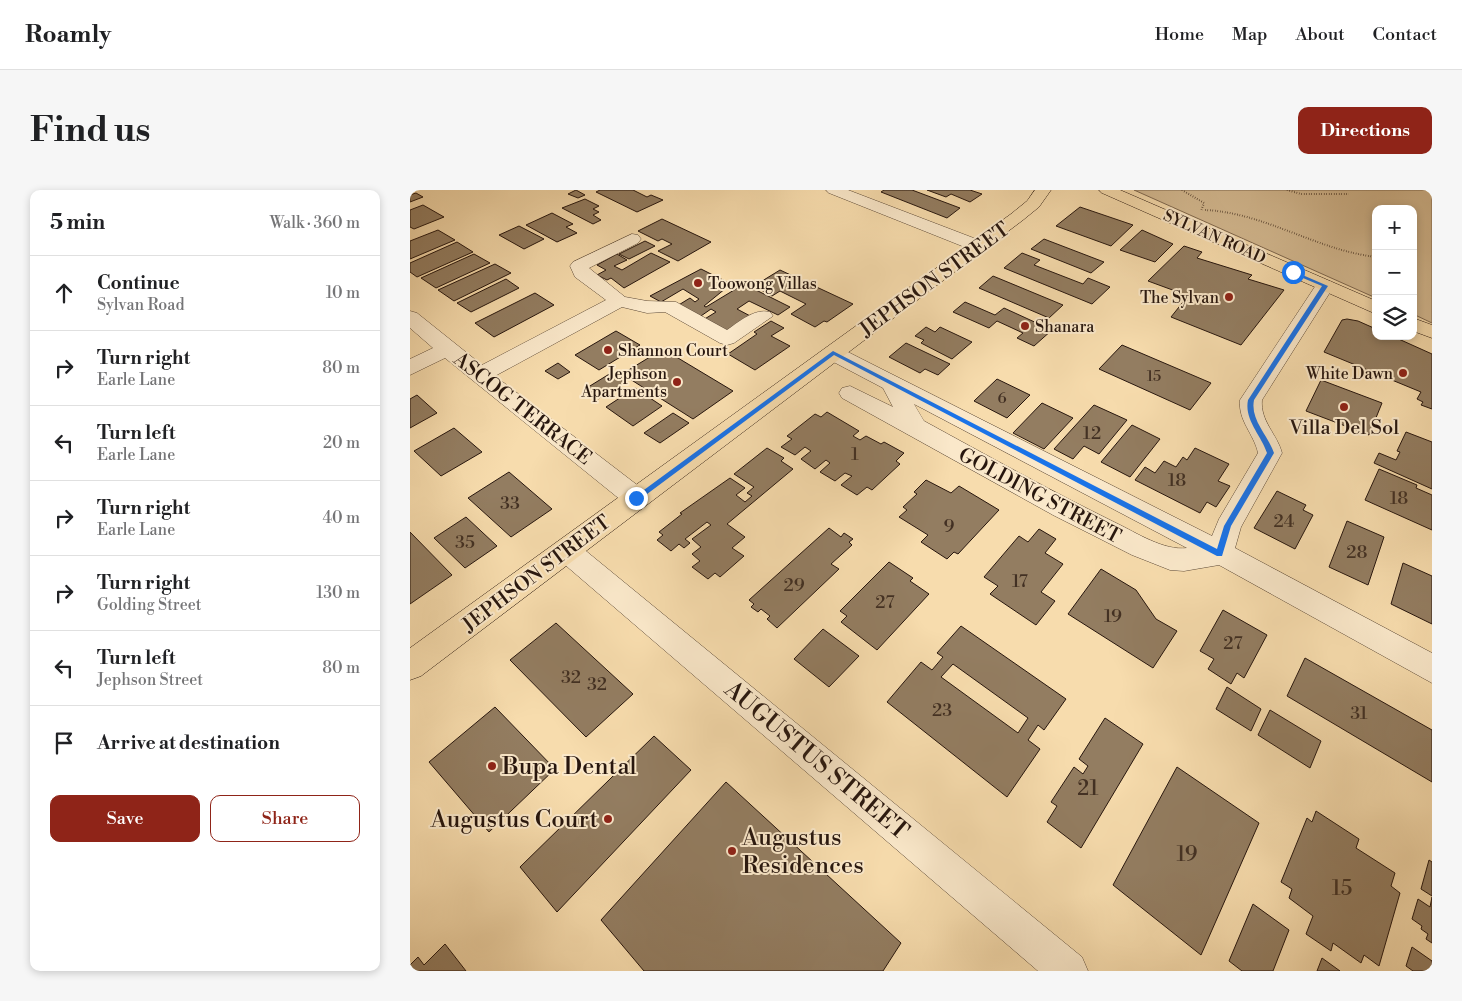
<!DOCTYPE html>
<html lang="en">
<head>
<meta charset="utf-8">
<style>
	:root { --surface:#fff; --page:#f6f6f6; --text:#202124; --muted:#757577; --line:#e0e0e0; --accent:#8f2418 }
	body { margin:0; font-family:"Libre Bodoni",serif; background:var(--page); color:var(--text) }
	.controls { position:absolute; right:15px; top:15px; display:grid; overflow:hidden; border-radius:10px; box-shadow:0 2px 8px #0003 }
	.controls button { width:45px; height:45px; display:grid; place-items:center; padding:0; border:0; border-bottom:1px solid var(--line); background:var(--surface); color:var(--text); font:25px sans-serif }
	.stop { position:absolute; width:15px; height:15px; margin:-11px; border:4px solid #1a73e8; border-radius:50%; background:#fff }
	.stop.end { background:#1a73e8; border-color:#fff; box-shadow:0 1px 5px #0008 }
	.list { margin:0; padding:0; list-style:none }
	h2 { display:flex; justify-content:space-between; align-items:center; height:65px; margin:0; padding:0 20px; font-size:21px }
	h2 small { font-size:16px; font-weight:400; color:var(--muted) }
	.list li { display:grid; grid-template-columns:32px 1fr auto; gap:15px; align-items:center; box-sizing:border-box; height:75px; padding:0 20px; border-top:1px solid var(--line) }
	.list b { display:block; font-size:19px; white-space:nowrap }
	.list p { margin:0; font-size:16px; white-space:nowrap; color:var(--muted) }
	.list em { font-size:16px; font-style:normal; color:var(--muted) }
	.actions { display:flex; gap:10px; padding:15px 20px }
	.actions a { flex:1; padding:11px 0; border:1px solid var(--accent); border-radius:10px; text-align:center; font-size:18px; color:var(--accent) }
	.actions .main { background:var(--accent); color:#fff }
	.icon { flex:none; width:28px; height:28px; fill:none; stroke:currentColor; stroke-width:2; stroke-linecap:round; stroke-linejoin:round }
	.map { position:relative; flex:none; width:1022px; height:781px; overflow:hidden; border-radius:10px }
	header { display:flex; align-items:center; gap:30px; box-sizing:border-box; height:70px; padding:0 25px; background:var(--surface); border-bottom:1px solid var(--line) }
	header strong { font-size:24px }
	nav { display:flex; gap:28px; margin-inline-start:auto; font-size:18px }
	.intro { display:flex; align-items:center; justify-content:space-between; box-sizing:border-box; height:120px; padding:0 30px }
	h1 { margin:0; font-size:35px }
	.button { padding:12px 22px; border-radius:10px; background:var(--accent); color:#fff; font-size:18px; font-weight:700 }
	main { display:flex; gap:30px; padding:0 30px }
	aside { flex:1; background:var(--surface); border-radius:10px; box-shadow:0 2px 8px #0003 }
	.map>svg:first-child { display:block }
</style>
</head>
<body>
<header>
<strong>Roamly</strong>
<nav><a>Home</a><a>Map</a><a>About</a><a>Contact</a></nav>
</header>
<div class="intro"><h1>Find us</h1><a class="button">Directions</a></div>
<main>
<aside>
<h2>5 min<small>Walk · 360 m</small></h2>
<ul class="list">
<li><svg class="icon" aria-label="ahead" viewBox="0 0 24 24"><path d="M12 20V5M6 11l6-6 6 6"/></svg><div><b>Continue</b><p>Sylvan Road</p></div><em>10 m</em></li>
<li><svg class="icon" aria-label="right" viewBox="0 0 24 24"><path d="M7 20v-9h11M14 6l5 5-5 5"/></svg><div><b>Turn right</b><p>Earle Lane</p></div><em>80 m</em></li>
<li><svg class="icon" aria-label="left" viewBox="0 0 24 24"><path d="M17 20v-9H6M10 6l-5 5 5 5"/></svg><div><b>Turn left</b><p>Earle Lane</p></div><em>20 m</em></li>
<li><svg class="icon" aria-label="right" viewBox="0 0 24 24"><path d="M7 20v-9h11M14 6l5 5-5 5"/></svg><div><b>Turn right</b><p>Earle Lane</p></div><em>40 m</em></li>
<li><svg class="icon" aria-label="right" viewBox="0 0 24 24"><path d="M7 20v-9h11M14 6l5 5-5 5"/></svg><div><b>Turn right</b><p>Golding Street</p></div><em>130 m</em></li>
<li><svg class="icon" aria-label="left" viewBox="0 0 24 24"><path d="M17 20v-9H6M10 6l-5 5 5 5"/></svg><div><b>Turn left</b><p>Jephson Street</p></div><em>80 m</em></li>
<li><svg class="icon" aria-label="arrive" viewBox="0 0 24 24"><path d="M6 21V4h12l-3 4 3 4H6"/></svg><div><b>Arrive at destination</b></div></li>
</ul>
<div class="actions"><a class="main">Save</a><a>Share</a></div>
</aside>
<div class="map">
<svg width="1022" height="781" viewBox="0 0 1022 781">
	<rect width="100%" height="100%" fill="#f7dcad"/>
	<filter id="stains"><feTurbulence type="fractalNoise" baseFrequency=".004" numOctaves="4"/><feColorMatrix values="0 0 0 0 .2 0 0 0 0 .09 0 0 0 0 .02 0 0 0 .5 -.17"/></filter>
	<radialGradient id="worn" r=".72"><stop offset=".6" stop-color="#630" stop-opacity="0"/><stop offset="1" stop-color="#630" stop-opacity=".3"/></radialGradient>
	<path fill="#d4ba92" stroke="#7e6850" d="M 724,0 L 1022,0 L 1022,133 L 1003,124 L 1003,19 L 966,19 L 966,108 Z"/>
	<path fill="#937d61" stroke="#27160e" fill-rule="evenodd" d="M 166,0 L 175,5 L 168,8 L 158,4 Z
		M 190,0 L 223,0 L 237,7 L 241,5 L 253,10 L 227,22 L 186,2 Z
		M 474,0 L 502,0 L 550,18 L 537,28 L 471,2 Z
		M 517,0 L 560,0 L 572,4 L 560,12 L 541,4 L 536,7 Z
		M 6,3 L 13,7 L 0,12 L 0,5 Z
		M 175,9 L 189,16 L 183,19 L 189,22 L 183,25 L 191,30 L 183,34 L 152,18 Z
		M 13,15 L 34,27 L 4,39 L 0,37 L 0,20 Z
		M 670,17 L 723,35 L 701,56 L 646,36 Z
		M 142,23 L 163,34 L 156,37 L 167,43 L 147,52 L 116,35 Z
		M 252,29 L 301,52 L 268,71 L 248,61 L 262,54 L 252,49 L 248,51 L 228,41 Z
		M 109,36 L 134,49 L 114,59 L 89,45 Z
		M 28,40 L 45,50 L 0,69 L 0,51 Z
		M 732,40 L 763,54 L 745,72 L 710,60 Z
		M 634,49 L 694,72 L 681,83 L 621,59 Z
		M 235,51 L 245,56 L 219,69 L 209,64 Z
		M 47,52 L 63,62 L 7,87 L 0,82 L 0,73 Z
		M 774,56 L 792,62 L 787,68 L 842,85 L 838,89 L 874,100 L 831,155 L 761,127 L 773,112 L 768,102 L 738,91 Z
		M 241,63 L 260,72 L 214,98 L 201,88 L 197,90 L 187,85 L 196,80 L 187,75 L 207,64 L 217,70 L 204,76 L 212,80 Z
		M 612,63 L 630,70 L 624,75 L 673,94 L 678,88 L 700,97 L 682,114 L 594,78 Z
		M 64,64 L 80,73 L 26,98 L 11,88 Z
		M 85,74 L 101,83 L 44,111 L 28,100 Z
		M 291,79 L 321,94 L 294,116 L 296,117 L 334,94 L 380,117 L 368,125 L 339,111 L 327,119 L 344,128 L 316,143 L 293,130 L 306,122 L 301,119 L 288,128 L 267,116 L 280,108 L 285,112 L 289,109 L 273,99 L 251,112 L 240,106 Z
		M 370,80 L 443,114 L 417,132 L 414,131 L 405,137 L 381,124 L 396,114 L 370,101 L 362,106 L 344,96 Z
		M 583,86 L 653,115 L 639,128 L 569,98 Z
		M 96,89 L 109,98 L 61,122 L 47,113 Z
		M 125,103 L 144,115 L 84,147 L 65,133 Z
		M 555,112 L 585,125 L 594,118 L 642,140 L 624,156 L 607,148 L 613,143 L 587,131 L 579,138 L 543,122 Z
		M 937,129 L 948,131 L 966,139 L 966,146 L 982,146 L 1022,164 L 1022,219 L 1011,215 L 1013,212 L 1007,209 L 1011,202 L 914,162 L 932,130 Z
		M 361,131 L 374,138 L 361,146 L 380,156 L 345,180 L 318,164 L 347,144 L 344,142 Z
		M 516,137 L 525,142 L 530,137 L 562,152 L 542,169 L 511,153 L 514,150 L 505,146 Z
		M 206,141 L 230,155 L 189,180 L 165,165 Z
		M 496,153 L 540,174 L 528,185 L 515,179 L 510,183 L 479,167 Z
		M 712,155 L 801,193 L 780,220 L 689,179 Z
		M 253,159 L 323,201 L 283,229 L 212,184 Z
		M 148,173 L 160,182 L 148,189 L 135,181 Z
		M 201,183 L 215,192 L 188,209 L 175,199 Z
		M 587,189 L 620,205 L 597,228 L 564,211 Z
		M 911,190 L 972,213 L 959,245 L 896,221 Z
		M 225,198 L 252,216 L 223,236 L 196,217 Z
		M 7,205 L 27,223 L 0,238 L 0,209 Z
		M 632,213 L 663,228 L 634,259 L 603,243 Z
		M 684,215 L 717,230 L 689,264 L 674,256 L 663,269 L 644,259 Z
		M 417,222 L 449,241 L 443,246 L 450,250 L 456,246 L 471,254 L 474,252 L 494,263 L 486,271 L 490,274 L 462,300 L 457,297 L 447,305 L 431,295 L 442,286 L 435,283 L 425,291 L 410,282 L 420,273 L 416,270 L 405,279 L 391,269 L 401,261 L 395,257 L 385,265 L 371,257 L 382,249 L 377,246 L 405,224 L 411,227 Z
		M 263,223 L 279,233 L 250,253 L 234,243 Z
		M 722,235 L 750,249 L 720,287 L 691,272 Z
		M 44,238 L 72,262 L 31,286 L 4,261 Z
		M 996,242 L 1022,252 L 1022,299 L 964,273 L 969,263 L 986,270 L 990,262 L 987,261 Z
		M 357,258 L 374,268 L 371,271 L 383,279 L 317,334 L 335,347 L 322,358 L 334,366 L 310,387 L 305,383 L 298,389 L 282,377 L 290,371 L 282,364 L 291,357 L 282,349 L 301,335 L 297,332 L 275,349 L 280,353 L 274,358 L 269,354 L 261,361 L 247,350 L 253,345 L 249,342 L 272,324 L 270,323 L 320,288 L 335,298 L 326,305 L 335,312 L 342,306 L 337,303 L 344,297 L 324,284 Z
		M 785,258 L 819,274 L 808,291 L 820,296 L 806,317 L 797,312 L 790,323 L 725,290 L 735,277 L 745,283 L 754,271 L 766,277 L 773,267 L 777,270 Z
		M 969,279 L 1007,295 L 1006,298 L 1022,305 L 1022,340 L 955,310 Z
		M 99,282 L 142,319 L 101,347 L 58,308 Z
		M 516,290 L 541,303 L 549,296 L 589,320 L 548,364 L 544,362 L 537,369 L 511,352 L 518,345 L 489,327 L 497,320 L 493,317 L 507,304 L 504,302 Z
		M 867,301 L 896,315 L 893,320 L 903,325 L 885,359 L 844,338 Z
		M 56,327 L 87,356 L 55,378 L 24,348 Z
		M 937,331 L 974,347 L 958,395 L 919,377 Z
		M 419,338 L 431,347 L 434,343 L 443,349 L 439,352 L 442,355 L 421,374 L 429,379 L 367,438 L 357,429 L 360,426 L 351,419 L 348,422 L 341,417 L 344,414 L 339,410 Z
		M 629,339 L 646,349 L 635,363 L 653,374 L 631,402 L 645,411 L 626,435 L 580,404 L 588,396 L 574,387 L 609,346 L 618,352 Z
		M 0,342 L 42,385 L 0,414 Z
		M 479,372 L 503,388 L 500,391 L 519,404 L 467,460 L 431,432 L 437,426 L 430,421 Z
		M 993,373 L 1022,386 L 1022,434 L 981,414 Z
		M 691,379 L 726,400 L 746,429 L 767,441 L 743,478 L 658,424 Z
		M 813,420 L 857,445 L 834,488 L 827,483 L 821,494 L 798,479 L 804,469 L 790,461 Z
		M 146,433 L 223,504 L 176,547 L 100,470 Z
		M 551,436 L 656,509 L 634,540 L 628,535 L 618,550 L 630,559 L 597,607 L 477,512 L 511,472 L 522,480 L 533,467 L 527,463 ZM 543,474 L 618,528 L 608,543 L 531,487 Z
		M 413,439 L 449,466 L 419,497 L 384,469 Z
		M 895,468 L 1022,540 L 1022,592 L 877,506 Z
		M 817,497 L 851,519 L 841,541 L 806,519 Z
		M 85,517 L 145,579 L 79,642 L 19,572 Z
		M 860,520 L 911,551 L 900,578 L 848,545 Z
		M 695,528 L 733,554 L 671,658 L 637,632 L 647,616 L 641,612 L 664,577 L 673,584 L 678,576 L 669,569 Z
		M 244,546 L 281,580 L 147,722 L 110,677 Z
		M 767,577 L 849,633 L 791,765 L 703,695 Z
		M 316,592 L 491,753 L 473,781 L 234,781 L 191,730 Z
		M 906,621 L 949,649 L 946,658 L 985,683 L 981,696 L 990,703 L 969,776 L 954,765 L 951,773 L 923,753 L 921,761 L 896,744 L 903,726 L 879,708 L 882,699 L 871,692 L 897,628 L 902,632 Z
		M 1019,670 L 1022,672 L 1022,706 L 1011,699 Z
		M 1022,707 L 1022,753 L 1016,749 L 1018,744 L 1011,739 L 1012,736 L 1002,729 L 1008,709 L 1020,717 Z
		M 843,714 L 879,740 L 863,781 L 832,781 L 819,771 Z
		M 35,754 L 56,781 L 0,781 L 0,775 L 8,767 L 14,775 Z
		M 1002,757 L 1022,771 L 1022,781 L 1003,781 L 996,776 Z
		M 912,768 L 930,781 L 907,781 Z"/>
	<g fill="none" stroke-linecap="round" stroke-linejoin="round">
		<g stroke="#5b4836" stroke-width="1">
			<path id="minor" d="M 416,0 L 438,0 L 574,52 L 577,56 L 574,60 L 562,60 L 419,3 Z
				M 222,44 L 228,45 L 231,49 L 228,53 L 179,78 L 215,107 L 237,111 L 266,112 L 317,140 C 329,132 344,118 360,122 L 363,126 L 324,153 L 317,155 L 310,153 L 255,122 L 237,123 L 212,117 L 85,186 L 235,301 L 238,308 L 235,315 L 226,318 L 217,315 L 35,168 L 0,185 L 0,169 L 23,158 L 0,138 L 0,121 L 7,123 L 72,175 L 196,110 L 165,87 L 160,76 L 163,72 Z
				M 915,90 L 922,92 L 924,96 L 852,210 C 850,231 867,244 872,263 L 831,337 L 825,358 L 1022,463 L 1022,493 L 809,375 L 774,381 L 760,380 L 722,365 L 643,325 L 432,208 L 429,203 L 432,198 L 440,196 L 483,217 L 473,198 L 416,168 L 413,163 L 416,158 L 423,157 L 430,158 L 802,346 L 809,329 L 848,263 C 844,244 828,231 830,210 L 908,92 ZM 504,214 L 777,358 C 754,361 727,343 706,333 C 641,301 578,266 514,231 Z
				M 156,349 L 165,352 L 672,767 L 678,781 L 628,781 L 147,368 L 143,360 L 147,352 Z"/>
		</g>
		<g stroke="#27160e" stroke-width="1">
			<path id="major" d="M 625,0 L 641,0 L 629,17 L 613,30 L 11,486 L 0,490 L 0,458 L 601,24 L 617,11 Z
				M 689,0 L 710,0 L 966,111 L 966,124 L 692,3 Z
				M 1003,128 L 1022,135 L 1022,148 L 1003,141 Z"/>
		</g>
		<path stroke="#27160e" stroke-width="2" stroke-dasharray="0.5 2" stroke-linecap="butt" d="M 772,0 L 794,13 L 791,21
			M 877,0 L 891,4 L 939,4
			M 795,20 C 856,23 906,60 966,67"/>
		<use href="#minor" fill="#fae8ca" fill-rule="evenodd"/>
		<use href="#major" fill="#f7dcad" fill-rule="evenodd"/>
	</g>
	<path fill="#1a73e8" d="M 881,80 L 918,96 L 844,210 C 840,230 858,245 864,263 L 821,336 L 812,366 L 807,366 L 424,165 L 229,310 L 223,308 L 423,161 L 807,359 L 814,336 L 857,263 C 851,245 834,230 838,210 L 912,96 L 881,83 Z"/>
	<g fill="#8f2418" stroke="#fae8ca" stroke-width="2">
		<circle cx="288" cy="93" r="5"/>
		<circle cx="819" cy="107" r="5"/>
		<circle cx="615" cy="136" r="5"/>
		<circle cx="198" cy="160" r="5"/>
		<circle cx="993" cy="183" r="5"/>
		<circle cx="267" cy="192" r="5"/>
		<circle cx="934" cy="217" r="5"/>
		<circle cx="82" cy="576" r="5"/>
		<circle cx="198" cy="629" r="5"/>
		<circle cx="322" cy="661" r="5"/>
	</g>
	<g text-anchor="middle" stroke-width="4" stroke-linejoin="round" paint-order="stroke">
		<g font-size="15" fill="#423023">
			<text x="744" y="191">15</text>
			<text x="592" y="213">6</text>
		</g>
		<g font-size="16" fill="#27160e" stroke="#fae8ca">
			<text transform="translate(805 46) rotate(24)" y="6">SYLVAN ROAD</text>
		</g>
		<g font-size="16" fill="#27160e" stroke="#fae8ca" text-anchor="start">
			<text x="298" y="99">Toowong Villas</text>
			<text x="809" y="113" text-anchor="end">The Sylvan</text>
			<text x="625" y="142">Shanara</text>
			<text x="208" y="166">Shannon Court</text>
			<text x="257" y="189" text-anchor="end">Jephson<tspan x="257" dy="18">Apartments</tspan></text>
			<text x="983" y="189" text-anchor="end">White Dawn</text>
		</g>
		<g font-size="18" fill="#423023">
			<text x="682" y="249">12</text>
			<text x="445" y="270">1</text>
			<text x="767" y="296">18</text>
			<text x="989" y="314">18</text>
			<text x="100" y="319">33</text>
			<text x="874" y="337">24</text>
			<text x="539" y="342">9</text>
			<text x="55" y="358">35</text>
			<text x="947" y="368">28</text>
			<text x="610" y="397">17</text>
			<text x="384" y="401">29</text>
			<text x="475" y="418">27</text>
			<text x="703" y="432">19</text>
			<text x="823" y="459">27</text>
			<text x="161" y="493">32</text>
			<text x="187" y="500">32</text>
			<text x="532" y="526">23</text>
			<text x="949" y="529">31</text>
		</g>
		<g font-size="20" fill="#27160e" stroke="#fae8ca">
			<text transform="translate(524 89) rotate(-36)" y="7">JEPHSON STREET</text>
			<text transform="translate(113 218) rotate(38)" y="7">ASCOG TERRACE</text>
			<text transform="translate(630 305) rotate(28)" y="7">GOLDING STREET</text>
			<text transform="translate(126 383) rotate(-37)" y="7">JEPHSON STREET</text>
		</g>
		<g font-size="20" fill="#27160e" stroke="#fae8ca">
			<text x="934" y="244">Villa Del Sol</text>
		</g>
		<g font-size="21" fill="#423023">
			<text x="678" y="605">21</text>
			<text x="777" y="671">19</text>
			<text x="932" y="705">15</text>
		</g>
		<g font-size="24" fill="#27160e" stroke="#fae8ca">
			<text transform="translate(407 570) rotate(40)" y="8">AUGUSTUS STREET</text>
		</g>
		<g font-size="24" fill="#27160e" stroke="#fae8ca" text-anchor="start">
			<text x="92" y="584">Bupa Dental</text>
			<text x="188" y="637" text-anchor="end">Augustus Court</text>
			<text x="332" y="655">Augustus<tspan x="332" dy="28">Residences</tspan></text>
		</g>
	</g>
	<rect width="100%" height="100%" filter="url(#stains)"/>
	<rect width="100%" height="100%" fill="url(#worn)"/>
</svg>
<div class="controls">
<button>+</button>
<button>−</button>
<button><svg class="icon" aria-label="layers" viewBox="0 0 24 24"><path d="M12 4l9 5-9 5-9-5zM3 14l9 5 9-5"/></svg></button>
</div>
<div class="stop" style="left:883px;top:82px"></div>
<div class="stop end" style="left:226px;top:308px"></div>
</div>
</main>
</body>
</html>
